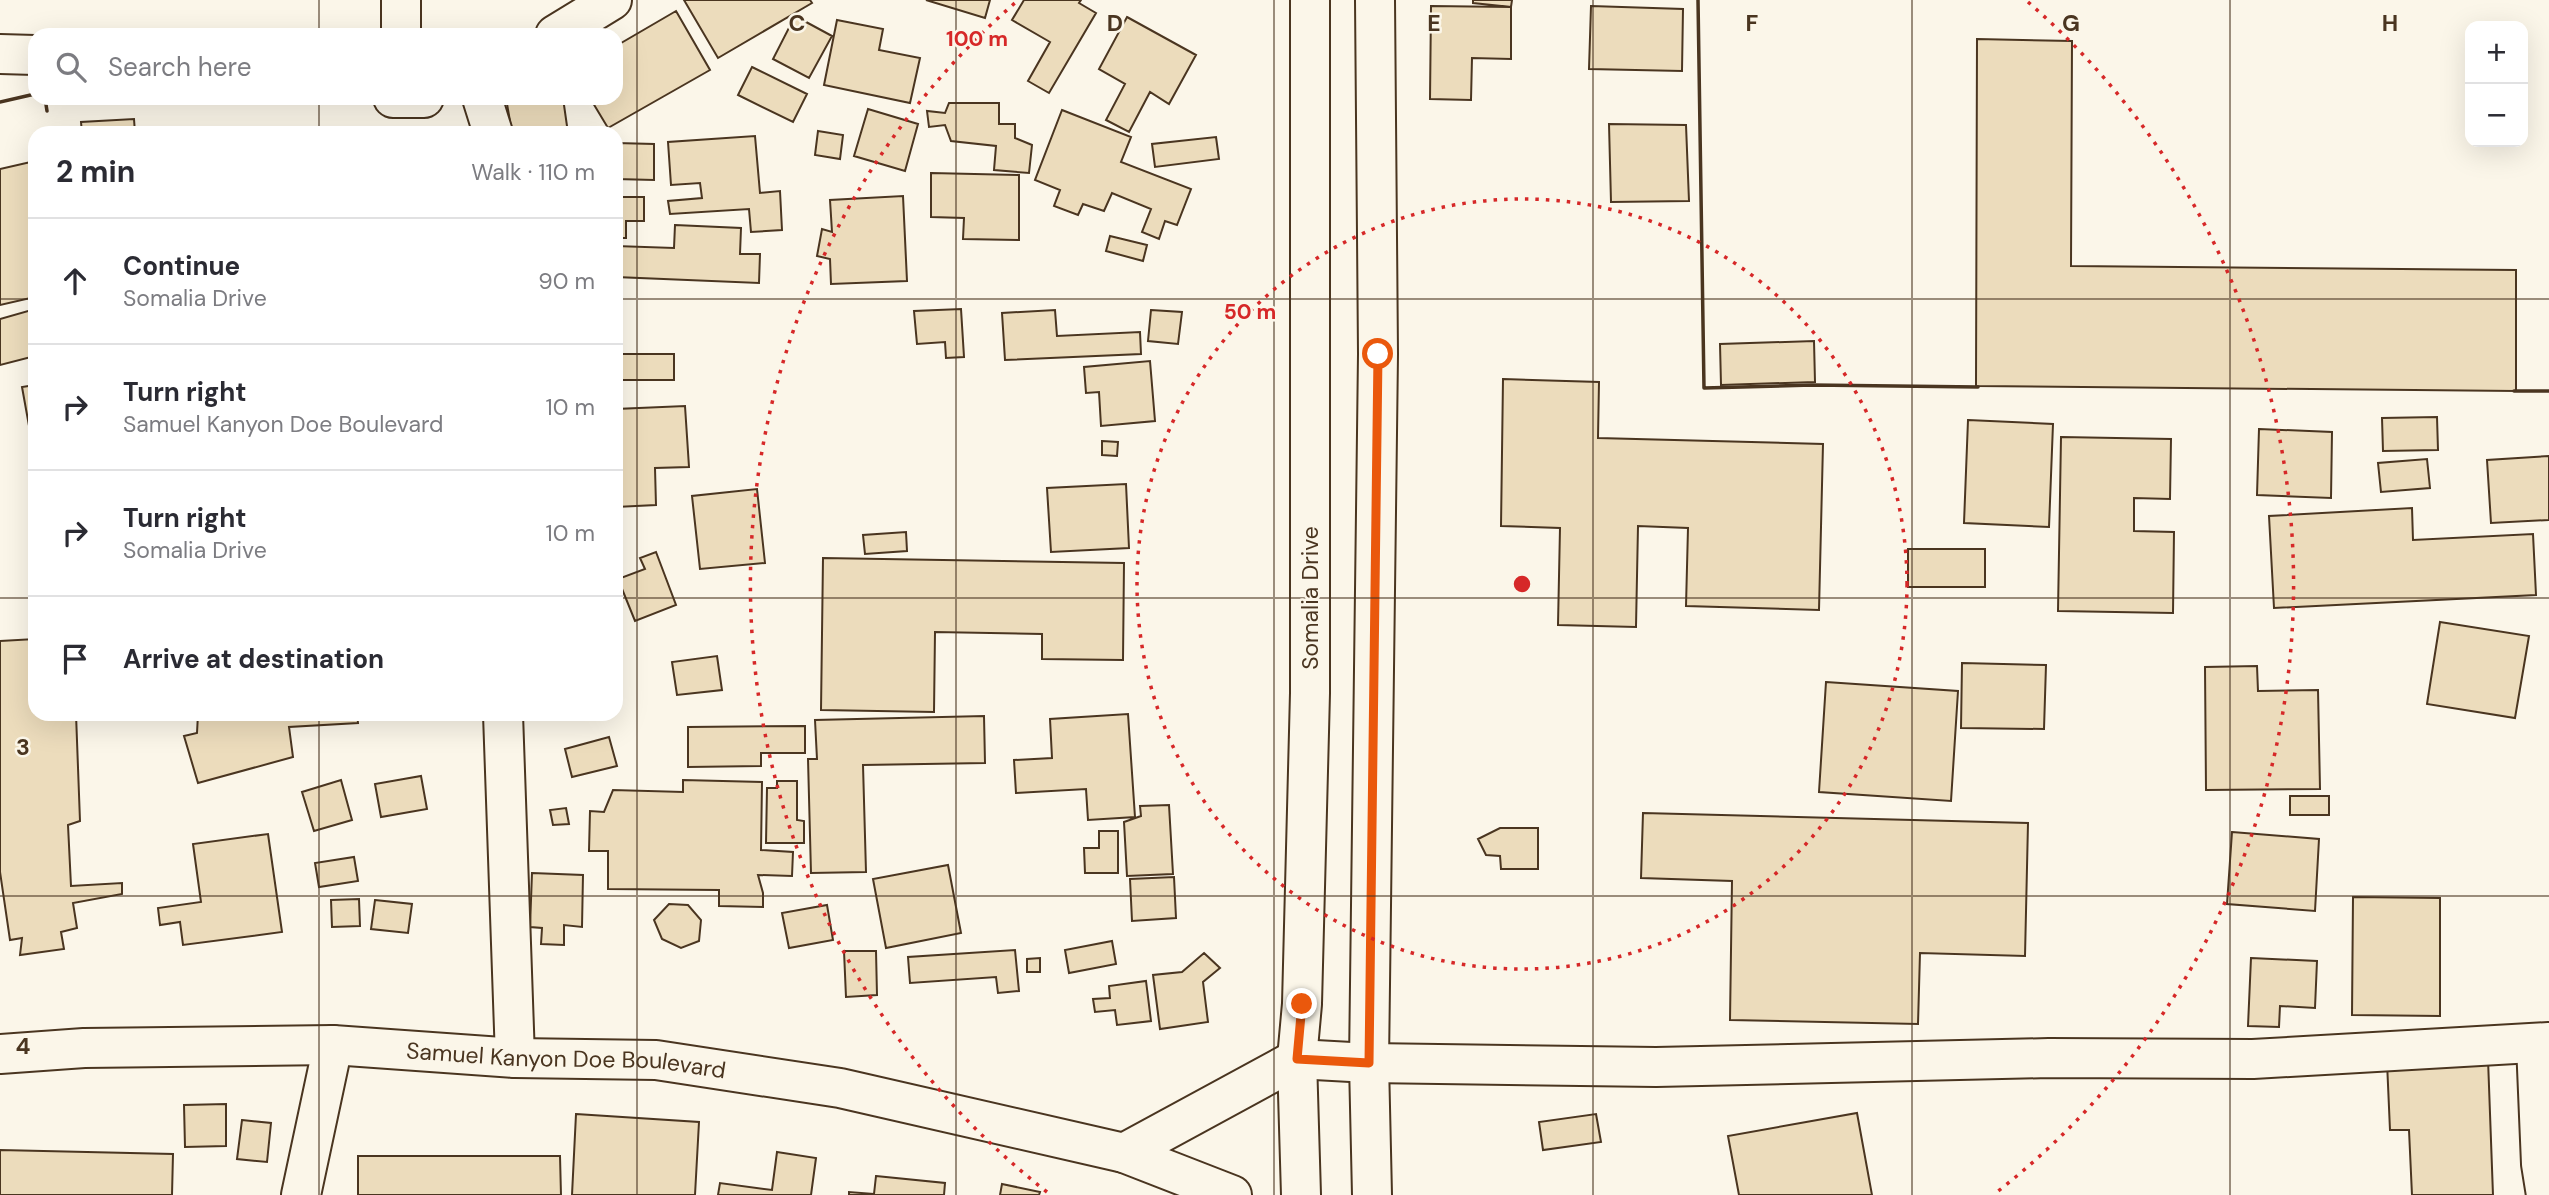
<!DOCTYPE html>
<html lang="en">
<head>
<meta charset="utf-8">
<style>
	:root { --surface:#fff; --page:#f7f7f7; --text:#2b2b33; --muted:#7c7c81; --line:#e1e1e2 }
	body { margin:0; font-family:"DM Sans",sans-serif; background:var(--page); color:var(--text) }
	.controls { position:absolute; right:21px; top:21px; display:grid; overflow:hidden; border-radius:14px; box-shadow:0 7px 28px #0002 }
	.controls button { width:63px; height:63px; display:grid; place-items:center; padding:0; border:0; border-bottom:2px solid var(--line); background:var(--surface); color:var(--text); font:35px sans-serif }
	.stop { position:absolute; width:21px; height:21px; margin:-16px; border:5px solid #ea580c; border-radius:50%; background:#fff }
	.stop.end { background:#ea580c; border-color:#fff; box-shadow:0 2px 7px #0008 }
	.list { margin:0; padding:0; list-style:none }
	h2 { display:flex; justify-content:space-between; align-items:center; height:91px; margin:0; padding:0 28px; font-size:30px }
	h2 small { font-size:23px; font-weight:400; color:var(--muted) }
	.list li { display:grid; grid-template-columns:46px 1fr auto; gap:21px; align-items:center; box-sizing:border-box; height:126px; padding:0 28px; border-top:2px solid var(--line) }
	.list b { display:block; font-size:26px; white-space:nowrap }
	.list p { margin:0; font-size:23px; white-space:nowrap; color:var(--muted) }
	.list em { font-size:23px; font-style:normal; color:var(--muted) }
	.icon { flex:none; width:38px; height:38px; fill:none; stroke:currentColor; stroke-width:2; stroke-linecap:round; stroke-linejoin:round }
	.map { position:relative; flex:none; width:2549px; height:1195px; overflow:hidden }
	.search { position:absolute; background:var(--surface); box-shadow:0 7px 28px #0002; left:28px; top:28px; width:595px; height:77px; display:flex; align-items:center; gap:18px; box-sizing:border-box; padding:0 24px; border-radius:21px; color:var(--muted); font-size:26px }
	.panel { position:absolute; background:var(--surface); box-shadow:0 7px 28px #0002; left:28px; top:126px; width:595px; height:595px; border-radius:21px }
	.map>svg:first-child { display:block }
</style>
</head>
<body>
<div class="map">
<svg width="2549" height="1195" viewBox="0 0 2549 1195">
	<rect width="100%" height="100%" fill="#fbf6e9"/>
	<path fill="#ecdcbc" stroke="#4a3520" stroke-width="2" d="M 684,0 L 810,0 L 812,3 L 718,58 Z
		M 926,0 L 990,0 L 985,18 Z
		M 1024,0 L 1081,0 L 1079,3 L 1096,13 L 1049,93 L 1028,81 L 1050,42 L 1012,20 Z
		M 1473,0 L 1512,0 L 1511,7 L 1473,3 Z
		M 1431,6 L 1511,7 L 1511,59 L 1472,58 L 1471,100 L 1430,99 Z
		M 1591,6 L 1683,9 L 1682,71 L 1589,69 Z
		M 676,11 L 710,70 L 608,128 L 590,98 L 616,98 L 616,46 Z
		M 795,16 L 832,36 L 809,78 L 773,59 Z
		M 1127,17 L 1196,55 L 1169,104 L 1150,92 L 1129,132 L 1106,120 L 1125,84 L 1099,69 Z
		M 837,20 L 883,29 L 879,50 L 920,58 L 910,103 L 824,85 Z
		M 1977,39 L 2072,41 L 2071,266 L 2516,270 L 2516,391 L 1976,386 Z
		M 752,67 L 807,94 L 793,122 L 738,95 Z
		M 506,98 L 563,98 L 568,133 L 512,133 Z
		M 949,103 L 999,103 L 999,124 L 1015,124 L 1015,138 L 1032,145 L 1029,173 L 994,170 L 996,146 L 951,141 L 945,125 L 929,127 L 927,111 L 945,113 Z
		M 868,109 L 918,124 L 905,171 L 854,156 Z
		M 1062,110 L 1131,137 L 1121,162 L 1191,189 L 1177,225 L 1165,221 L 1159,239 L 1142,232 L 1151,209 L 1112,193 L 1104,211 L 1083,204 L 1078,215 L 1054,206 L 1060,190 L 1035,180 Z
		M 134,119 L 135,133 L 82,133 L 81,122 Z
		M 1609,124 L 1686,125 L 1689,201 L 1611,202 Z
		M 354,128 L 354,133 L 270,131 Z
		M 818,131 L 843,135 L 840,159 L 815,155 Z
		M 755,136 L 760,193 L 780,191 L 782,230 L 751,232 L 749,209 L 670,214 L 668,201 L 702,198 L 700,183 L 671,185 L 668,142 Z
		M 1216,137 L 1219,159 L 1155,167 L 1152,144 Z
		M 616,143 L 654,144 L 654,180 L 616,179 Z
		M 35,161 L 35,297 L 0,305 L 0,169 Z
		M 931,173 L 1019,175 L 1019,240 L 963,239 L 964,218 L 931,217 Z
		M 616,190 L 622,190 L 622,197 L 644,197 L 644,221 L 626,221 L 626,238 L 616,238 Z
		M 903,196 L 907,281 L 831,284 L 830,259 L 817,256 L 822,229 L 832,232 L 830,200 Z
		M 675,225 L 741,228 L 740,254 L 760,254 L 759,283 L 616,277 L 616,246 L 674,248 Z
		M 1110,236 L 1147,245 L 1143,261 L 1106,251 Z
		M 35,309 L 35,356 L 0,365 L 0,319 Z
		M 961,309 L 964,357 L 946,358 L 945,342 L 917,344 L 914,311 Z
		M 1055,310 L 1057,336 L 1140,332 L 1141,354 L 1005,360 L 1002,313 Z
		M 1151,310 L 1182,312 L 1178,344 L 1148,341 Z
		M 1814,341 L 1815,382 L 1721,385 L 1720,344 Z
		M 616,354 L 674,354 L 674,380 L 616,380 Z
		M 1150,361 L 1155,421 L 1101,426 L 1099,392 L 1086,393 L 1084,367 Z
		M 1503,379 L 1599,382 L 1598,438 L 1823,444 L 1819,610 L 1686,606 L 1688,528 L 1638,526 L 1636,627 L 1558,625 L 1560,528 L 1501,526 Z
		M 35,385 L 35,459 L 22,387 Z
		M 685,406 L 689,467 L 655,468 L 656,505 L 616,507 L 616,409 Z
		M 2437,417 L 2438,450 L 2383,451 L 2382,418 Z
		M 1968,420 L 2053,424 L 2049,527 L 1964,523 Z
		M 2259,429 L 2332,432 L 2331,498 L 2257,495 Z
		M 2061,437 L 2171,439 L 2170,499 L 2134,498 L 2134,531 L 2174,532 L 2173,613 L 2058,611 Z
		M 1102,441 L 1118,442 L 1117,456 L 1102,455 Z
		M 2549,456 L 2549,520 L 2491,523 L 2487,460 Z
		M 2427,459 L 2430,488 L 2381,492 L 2378,463 Z
		M 1126,484 L 1129,548 L 1051,552 L 1047,488 Z
		M 757,489 L 765,563 L 700,569 L 692,496 Z
		M 2412,508 L 2413,540 L 2533,534 L 2536,595 L 2274,608 L 2269,516 Z
		M 906,532 L 907,551 L 865,554 L 863,535 Z
		M 1908,549 L 1985,549 L 1985,587 L 1908,587 Z
		M 656,552 L 676,605 L 635,621 L 618,579 L 645,569 L 640,558 Z
		M 823,558 L 1124,563 L 1123,660 L 1042,659 L 1042,634 L 935,632 L 934,712 L 821,710 Z
		M 2440,622 L 2529,636 L 2515,718 L 2427,704 Z
		M 35,639 L 35,714 L 76,714 L 80,821 L 68,825 L 71,886 L 122,883 L 122,894 L 73,903 L 77,928 L 61,932 L 64,949 L 20,955 L 22,938 L 10,940 L 0,872 L 0,641 Z
		M 717,656 L 722,690 L 677,695 L 672,662 Z
		M 1962,663 L 2046,665 L 2044,729 L 1961,728 Z
		M 2257,666 L 2258,691 L 2318,690 L 2320,789 L 2206,790 L 2205,667 Z
		M 1826,682 L 1958,691 L 1951,801 L 1819,792 Z
		M 198,714 L 357,714 L 358,723 L 289,727 L 293,757 L 198,783 L 184,736 L 197,733 Z
		M 1128,714 L 1135,817 L 1088,820 L 1086,789 L 1016,793 L 1014,760 L 1052,758 L 1050,719 Z
		M 984,716 L 985,763 L 863,765 L 866,872 L 811,873 L 808,759 L 817,759 L 815,720 Z
		M 805,726 L 805,753 L 761,753 L 761,766 L 688,767 L 688,727 Z
		M 609,737 L 617,766 L 572,777 L 565,749 Z
		M 421,776 L 427,809 L 381,817 L 375,784 Z
		M 341,780 L 352,820 L 314,831 L 302,792 Z
		M 683,780 L 762,782 L 761,850 L 793,852 L 792,876 L 758,875 L 763,893 L 763,907 L 719,906 L 719,890 L 608,889 L 608,851 L 589,851 L 590,811 L 604,812 L 613,790 L 683,792 Z
		M 777,781 L 797,781 L 797,820 L 804,821 L 804,843 L 766,843 L 767,788 L 777,788 Z
		M 2290,796 L 2329,796 L 2329,815 L 2290,815 Z
		M 1169,805 L 1173,874 L 1127,876 L 1124,822 L 1141,816 L 1140,806 Z
		M 566,808 L 569,824 L 553,825 L 550,810 Z
		M 1643,813 L 2028,823 L 2025,956 L 1920,953 L 1918,1024 L 1730,1020 L 1732,881 L 1641,878 Z
		M 1500,828 L 1538,828 L 1538,869 L 1501,869 L 1500,856 L 1486,855 L 1478,839 Z
		M 1099,831 L 1118,831 L 1118,873 L 1085,873 L 1084,848 L 1099,848 Z
		M 2232,832 L 2319,839 L 2315,911 L 2227,904 Z
		M 268,834 L 282,932 L 183,945 L 180,922 L 160,925 L 158,908 L 201,902 L 193,844 Z
		M 354,857 L 358,881 L 319,887 L 315,863 Z
		M 948,865 L 961,933 L 886,948 L 873,879 Z
		M 532,873 L 583,875 L 582,927 L 564,925 L 564,945 L 541,944 L 542,928 L 530,927 Z
		M 1174,877 L 1176,918 L 1132,921 L 1130,879 Z
		M 2353,897 L 2440,898 L 2440,1016 L 2352,1015 Z
		M 359,899 L 360,926 L 332,927 L 331,900 Z
		M 375,900 L 412,904 L 408,933 L 371,929 Z
		M 669,904 L 688,905 L 701,920 L 699,941 L 681,948 L 662,939 L 654,920 Z
		M 827,905 L 833,940 L 789,948 L 782,913 Z
		M 1112,941 L 1116,964 L 1069,973 L 1065,950 Z
		M 1015,950 L 1019,991 L 998,993 L 996,977 L 910,983 L 908,957 Z
		M 844,951 L 876,951 L 877,995 L 846,997 Z
		M 1204,953 L 1220,968 L 1203,982 L 1208,1022 L 1160,1029 L 1153,975 L 1182,972 Z
		M 1040,958 L 1040,972 L 1027,972 L 1027,959 Z
		M 2251,958 L 2317,961 L 2315,1008 L 2280,1006 L 2279,1027 L 2248,1026 Z
		M 1146,981 L 1151,1021 L 1117,1025 L 1115,1010 L 1095,1012 L 1093,999 L 1110,998 L 1109,986 Z
		M 2488,1059 L 2493,1195 L 2412,1195 L 2409,1130 L 2390,1130 L 2387,1062 Z
		M 226,1104 L 226,1146 L 185,1147 L 184,1105 Z
		M 1857,1113 L 1872,1195 L 1739,1195 L 1728,1136 Z
		M 576,1114 L 699,1122 L 695,1195 L 572,1195 Z
		M 1596,1114 L 1601,1142 L 1543,1150 L 1539,1122 Z
		M 242,1120 L 271,1123 L 267,1162 L 237,1159 Z
		M 0,1150 L 173,1154 L 172,1195 L 0,1195 Z
		M 777,1152 L 816,1158 L 811,1195 L 718,1195 L 720,1183 L 772,1190 Z
		M 358,1156 L 560,1156 L 561,1195 L 358,1195 Z
		M 876,1176 L 945,1183 L 944,1195 L 849,1195 L 849,1192 L 874,1194 Z
		M 1002,1184 L 1040,1192 L 1039,1195 L 1000,1195 Z"/>
	<g fill="none" stroke-linecap="round" stroke-linejoin="round">
		<g stroke="#4a3520" stroke-width="42">
			<g id="minor">
				<path d="M 401,35 L 401,0"/>
				<path d="M 555,35 L 612,0"/>
				<path d="M 0,54 L 35,55"/>
				<path d="M 393,98 L 424,98"/>
				<path d="M 482,98 L 493,133"/>
				<path d="M 503,714 L 515,1058"/>
				<path d="M 2536,1044 L 2541,1164 L 2546,1195"/>
				<path id="s1" d="M 0,1054 L 84,1048 L 333,1045 L 515,1058 L 656,1060 L 840,1088 L 1124,1153 L 1232,1195"/>
				<path d="M 1124,1153 L 1297,1059 L 1369,1063 L 1656,1067 L 2049,1058 L 2253,1059 L 2549,1042"/>
				<path d="M 301,1195 L 333,1045"/>
			</g>
		</g>
		<g stroke="#4a3520" stroke-width="42">
			<path id="major" d="M 1301,1195 L 1297,1059 L 1302,1004 L 1310,693 L 1310,0
				M 1372,1195 L 1369,1063 L 1378,354 L 1375,0"/>
		</g>
		<use href="#minor" stroke="#fbf6e9" stroke-width="38"/>
		<use href="#major" stroke="#fbf6e9" stroke-width="38"/>
		<path stroke="#4a3520" stroke-width="3.5" d="M 1698,0 L 1704,388 L 1812,385 L 1978,387
			M 45,98 L 47,111
			M 0,102 L 35,94
			M 2514,391 L 2549,391"/>
	</g>
	<g fill="none" stroke-linecap="round" stroke-linejoin="round">
		<path stroke="#ea580c" stroke-width="9" d="M 1302,1004 L 1297,1059 L 1369,1063 L 1378,354"/>
	</g>
	<path fill="none" stroke="#4a3520" stroke-width="2" stroke-opacity="0.55" d="M 319,0 L 319,35M 637,0 L 637,1195M 956,0 L 956,1195M 1274,0 L 1274,1195M 1593,0 L 1593,1195M 1912,0 L 1912,1195M 2230,0 L 2230,1195M 319,98 L 319,133M 0,299 L 35,299M 616,299 L 2549,299M 0,598 L 35,598M 616,598 L 2549,598M 319,714 L 319,1195M 0,896 L 2549,896"/>
	<g fill="none" stroke="#d62828" stroke-width="3.5" stroke-dasharray="3.5 7">
		<circle cx="1522" cy="584" r="385"/>
		<path d="M1047 1192A771 771 0 0 1 1016 2M2028 2A771 771 0 0 1 1997 1192"/>
	</g>
	<g text-anchor="middle" stroke-width="5" stroke-linejoin="round" paint-order="stroke">
		<g font-size="23" fill="#4a3520" stroke="#fbf6e9">
			<text transform="translate(1310 598) rotate(-90)" y="8">Somalia Drive</text>
			<text dy="8" stroke="none"><textPath href="#s1" startOffset="567">Samuel Kanyon Doe Boulevard</textPath></text>
		</g>
	</g>
	<g font-size="23" text-anchor="middle" font-weight="bold" fill="#4a3520" stroke="#fbf6e9" stroke-width="5" stroke-linejoin="round" paint-order="stroke">
		<text x="797" y="31">C</text>
		<text x="1115" y="31">D</text>
		<text x="1434" y="31">E</text>
		<text x="1752" y="31">F</text>
		<text x="2071" y="31">G</text>
		<text x="2390" y="31">H</text>
		<text x="23" y="755">3</text>
		<text x="23" y="1054">4</text>
	</g>
	<circle cx="1522" cy="584" r="10" fill="#d62828" stroke="#fbf6e9" stroke-width="3.5"/>
	<g font-size="21" text-anchor="middle" font-weight="bold" fill="#d62828" stroke="#fbf6e9" stroke-width="5" stroke-linejoin="round" paint-order="stroke">
		<text x="977" y="46">100 m</text>
		<text x="1250" y="319">50 m</text>
	</g>
</svg>
<div class="controls">
<button>+</button>
<button>−</button>
</div>
<div class="stop" style="left:1378px;top:354px"></div>
<div class="stop end" style="left:1302px;top:1004px"></div>
<div class="search"><svg class="icon" aria-label="search" viewBox="0 0 24 24"><circle cx="10" cy="10" r="6"/><path d="M15 15l6 6"/></svg>Search here</div>
<section class="panel">
<h2>2 min<small>Walk · 110 m</small></h2>
<ul class="list">
<li><svg class="icon" aria-label="ahead" viewBox="0 0 24 24"><path d="M12 20V5M6 11l6-6 6 6"/></svg><div><b>Continue</b><p>Somalia Drive</p></div><em>90 m</em></li>
<li><svg class="icon" aria-label="right" viewBox="0 0 24 24"><path d="M7 20v-9h11M14 6l5 5-5 5"/></svg><div><b>Turn right</b><p>Samuel Kanyon Doe Boulevard</p></div><em>10 m</em></li>
<li><svg class="icon" aria-label="right" viewBox="0 0 24 24"><path d="M7 20v-9h11M14 6l5 5-5 5"/></svg><div><b>Turn right</b><p>Somalia Drive</p></div><em>10 m</em></li>
<li><svg class="icon" aria-label="arrive" viewBox="0 0 24 24"><path d="M6 21V4h12l-3 4 3 4H6"/></svg><div><b>Arrive at destination</b></div></li>
</ul>
</section>
</div>
</body>
</html>
